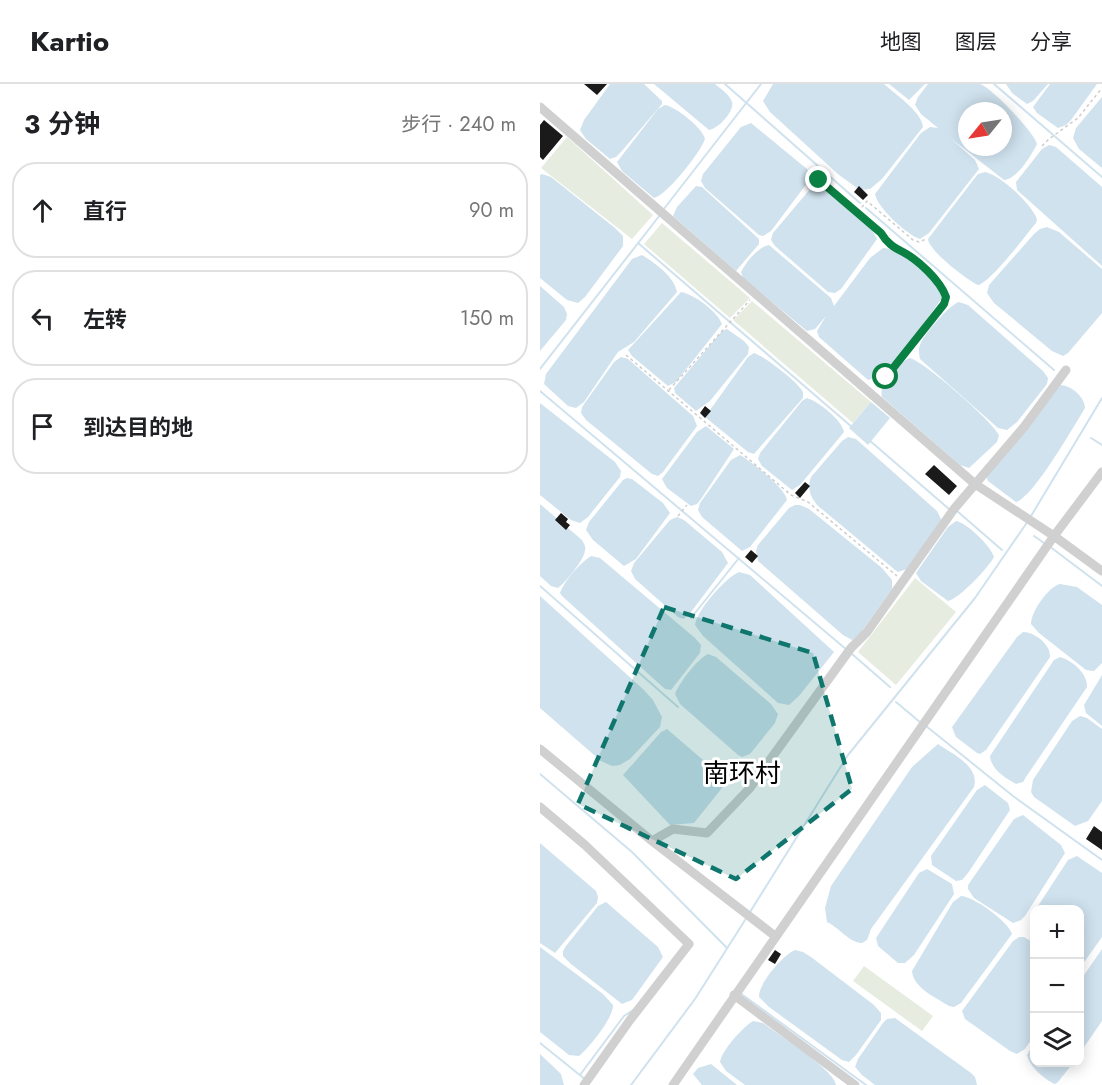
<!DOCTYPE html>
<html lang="zh">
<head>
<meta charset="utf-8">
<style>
	:root { --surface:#fff; --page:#f6f6f6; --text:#202124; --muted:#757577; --line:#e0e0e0 }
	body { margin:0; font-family:Jost,"Noto Sans SC",sans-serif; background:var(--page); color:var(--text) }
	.controls { position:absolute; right:18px; bottom:18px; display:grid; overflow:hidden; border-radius:12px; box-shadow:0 3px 15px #0003 }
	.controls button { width:54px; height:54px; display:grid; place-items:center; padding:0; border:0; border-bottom:2px solid var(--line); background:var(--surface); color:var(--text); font:30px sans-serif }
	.compass { position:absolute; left:418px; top:18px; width:54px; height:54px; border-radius:50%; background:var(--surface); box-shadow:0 3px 15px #0003; rotate:240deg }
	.stop { position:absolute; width:18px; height:18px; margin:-14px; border:4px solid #0b8043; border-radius:50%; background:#fff }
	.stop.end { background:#0b8043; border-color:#fff; box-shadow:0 2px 6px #0008 }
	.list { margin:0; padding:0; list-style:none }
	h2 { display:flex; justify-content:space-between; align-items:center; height:78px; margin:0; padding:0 24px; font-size:26px }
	h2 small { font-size:20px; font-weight:400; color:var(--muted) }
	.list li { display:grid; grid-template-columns:39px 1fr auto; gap:18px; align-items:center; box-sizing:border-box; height:96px; margin:0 12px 12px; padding:0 12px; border:2px solid var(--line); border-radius:24px }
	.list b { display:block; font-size:22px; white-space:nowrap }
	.list em { font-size:20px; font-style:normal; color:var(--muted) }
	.icon { flex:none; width:33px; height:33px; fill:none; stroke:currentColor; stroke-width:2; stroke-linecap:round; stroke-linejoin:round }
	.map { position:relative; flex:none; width:562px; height:1001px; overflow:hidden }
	header { display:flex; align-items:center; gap:36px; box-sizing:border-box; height:84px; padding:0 30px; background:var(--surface); border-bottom:2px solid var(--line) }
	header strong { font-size:28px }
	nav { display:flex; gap:33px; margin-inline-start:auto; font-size:21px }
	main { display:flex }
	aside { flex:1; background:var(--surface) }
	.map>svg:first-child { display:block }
</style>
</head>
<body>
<header>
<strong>Kartio</strong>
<nav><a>地图</a><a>图层</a><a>分享</a></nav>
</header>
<main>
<aside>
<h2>3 分钟<small>步行 · 240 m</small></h2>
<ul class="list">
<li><svg class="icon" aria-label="ahead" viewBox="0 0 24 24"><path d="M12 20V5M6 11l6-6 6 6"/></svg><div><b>直行</b></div><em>90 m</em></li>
<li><svg class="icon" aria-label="left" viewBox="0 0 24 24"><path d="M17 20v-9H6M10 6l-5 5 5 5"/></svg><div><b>左转</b></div><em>150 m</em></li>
<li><svg class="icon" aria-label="arrive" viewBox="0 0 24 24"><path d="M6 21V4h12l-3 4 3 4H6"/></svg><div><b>到达目的地</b></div></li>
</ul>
</aside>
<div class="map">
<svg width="562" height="1001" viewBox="0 0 562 1001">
	<rect width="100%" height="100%" fill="#fff"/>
	<path fill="#e6ecdf" d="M 27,53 L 113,131 L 92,155 L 1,84 Z
		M 122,139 L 210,214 L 190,234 L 104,160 Z
		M 212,217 L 331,318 L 313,339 L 193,236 Z
		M 375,494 L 416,528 L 356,601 L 318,568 Z
		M 324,882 L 393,932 L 382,947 L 313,897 Z"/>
	<path fill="#cfe2ee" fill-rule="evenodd" d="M 70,0 L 104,0 L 122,17 L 122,20 L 81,68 L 76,73 L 70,75 L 46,55 L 40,46 L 44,36 Z
		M 114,0 L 175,0 C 181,5 190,11 192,18 C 195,27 178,45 169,46 Z
		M 233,0 L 344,0 C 355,10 382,28 383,43 L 342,95 L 330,105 L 320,106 L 299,91 L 230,28 L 223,17 Z
		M 349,0 L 385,0 L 369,16 Z
		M 388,0 C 400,0 429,0 440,0 C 451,3 495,49 497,60 C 491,72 478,94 464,96 L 409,53 L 435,76 L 439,85 L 389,149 L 380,155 C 367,151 337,123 335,110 L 381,49 L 390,43 L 398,44 L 381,30 L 375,21 L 378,13 ZM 427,27 L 463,27 L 463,63 L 427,63 Z
		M 466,0 L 508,0 L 493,17 L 487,20 L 472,9 Z
		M 510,0 L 557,0 L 531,36 L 526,41 L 518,44 L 497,29 L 493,23 Z
		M 562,13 L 562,84 L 539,65 L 533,54 L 536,44 Z
		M 125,21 C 136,23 163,44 165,55 C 160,69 127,111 114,114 L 82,87 L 77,78 L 118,25 Z
		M 211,39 L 267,85 L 271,94 L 231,147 L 223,152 L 219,151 L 165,104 L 161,97 L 163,90 L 201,43 Z
		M 509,61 L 516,63 L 562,103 L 562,182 L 477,106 L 476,98 L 502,65 Z
		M 445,88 C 460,91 492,120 497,135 L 496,139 C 486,151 450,199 438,201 C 427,196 389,167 388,155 L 434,95 L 438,90 Z
		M 2,90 L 11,93 L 75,144 L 83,152 L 83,162 L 45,213 L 38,219 L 27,216 L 0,194 L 0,91 Z
		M 278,101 L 284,104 L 332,146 L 337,155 L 301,205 L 295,209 L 288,208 L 235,162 L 231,156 L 233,149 L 271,104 Z
		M 156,102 L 162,103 L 219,155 L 219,160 L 196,187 L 133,132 L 137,123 Z
		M 507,143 L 519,148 L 562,185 L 562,229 L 528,269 L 523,272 L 512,267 L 454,219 L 447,209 L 449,201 L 494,150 L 500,145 Z
		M 229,161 L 291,214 L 294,222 L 330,174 L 343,164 C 360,164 400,196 402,214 L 366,264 L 340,292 L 328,296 L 279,253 L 277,247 L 286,232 L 275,245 L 267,247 L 203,194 L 201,188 C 206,178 218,163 229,161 Z
		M 102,171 C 115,179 134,192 137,208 L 94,258 L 78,268 L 44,318 L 36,324 L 28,322 L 4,300 L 6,290 L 92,175 Z
		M 0,202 L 24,223 L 27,230 L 26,236 L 0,267 Z
		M 141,208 C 154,210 178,228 182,240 L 136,298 L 128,302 L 92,272 L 88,266 Z
		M 419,218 L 428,221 L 503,287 L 508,294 L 507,300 L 477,338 L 467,346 L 458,344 L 380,275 C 379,269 378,266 380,261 C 384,250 409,221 419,218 Z
		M 187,245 L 204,257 L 209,263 L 208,270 L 170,317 L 156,327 L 135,309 L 134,304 L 182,247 Z
		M 214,269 C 224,272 255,296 261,305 C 264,309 263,309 263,314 L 214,370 L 208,368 L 165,333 L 208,273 Z
		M 81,273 L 88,275 L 153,332 L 157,342 L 123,388 L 118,392 L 112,390 L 46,336 L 41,329 L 42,323 L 74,278 Z
		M 370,274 C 386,279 451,336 459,351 L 457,358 L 429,384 L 420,381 L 342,313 C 338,300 358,278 370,274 Z
		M 520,301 C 531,301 545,313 545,324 C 534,342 493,414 476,418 L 448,397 L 446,392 Z
		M 267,314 C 279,318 302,336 304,348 L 260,401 L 252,406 L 222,382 L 218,375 L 220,369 L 262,317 Z
		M 331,318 L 350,334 L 328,361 L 309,344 Z
		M 0,319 L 75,378 L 81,387 L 80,393 L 48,433 L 40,439 L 31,436 L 0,411 Z
		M 166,342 L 194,365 L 161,415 L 157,420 L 151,422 L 127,404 L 122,395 L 157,348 Z
		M 308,353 L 316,355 L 397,427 L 402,437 L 367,485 L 358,488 L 354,485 L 277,421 C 270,412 267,404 271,393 L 302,357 Z
		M 200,371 C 212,378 245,404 247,416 L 210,463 L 202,467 L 162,433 L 158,426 L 160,419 L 191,376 Z
		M 87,394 L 92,395 L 123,419 L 130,429 L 96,475 L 84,482 L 53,456 L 46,446 L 49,438 L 83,396 Z
		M 0,420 L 42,456 C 44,460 46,462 45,466 C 45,475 25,499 18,504 L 11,502 L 0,492 Z
		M 255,421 L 260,421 L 269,425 L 342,484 L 352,496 L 352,505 L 320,550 L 312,556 L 303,551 L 218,477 L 216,467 L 218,461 L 249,424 Z
		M 137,433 L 144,436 L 182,468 L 188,479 L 148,532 L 143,535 L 138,533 L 95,495 L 91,487 L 94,479 L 130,436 Z
		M 416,437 C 427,439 451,462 454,473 C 449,483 419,515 408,517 L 381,497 L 376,489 L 408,443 Z
		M 51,472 L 60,474 L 155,554 L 161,561 L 160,569 L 131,606 L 125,605 L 22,512 L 20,509 C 25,496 40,479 51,472 Z
		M 199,488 L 210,491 L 294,568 L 259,612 L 249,621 L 238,619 L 163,552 L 155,541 C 157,526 185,494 199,488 Z
		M 520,500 L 537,503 L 562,521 L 562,579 L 554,587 L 546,586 L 499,549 L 491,540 C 491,528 508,503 520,500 Z
		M 0,512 L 104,606 L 113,616 L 122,633 L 120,643 L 90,675 L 80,681 L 72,682 L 61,677 L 0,624 Z
		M 483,548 C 495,548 511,561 510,573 L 446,666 L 440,670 L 437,669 L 416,653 L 412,643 L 477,553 Z
		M 168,570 L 176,573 L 231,620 L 238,630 L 235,639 L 210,670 L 202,673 L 198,671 L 140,620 L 135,610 C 139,599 158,574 168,570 Z
		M 520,573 C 532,576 548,590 547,603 L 486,693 L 483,698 L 476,700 C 465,694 451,685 450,672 L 514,576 Z
		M 562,591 L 562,642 L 546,629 L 544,621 Z
		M 540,632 L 547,634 L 562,645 L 562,717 L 548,737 L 535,742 L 494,713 L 491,708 L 493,696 L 532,637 Z
		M 127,645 L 176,687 L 183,696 L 182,704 L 154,739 L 130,741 L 83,691 L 121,648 Z
		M 398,660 C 412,670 440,682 434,703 L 331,845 L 327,856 L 322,859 C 310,859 298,843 287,838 L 285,824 L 291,802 L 372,683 Z
		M 445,701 L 468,719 L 470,726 L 428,789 L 422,796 L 416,797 L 392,781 L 391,772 L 437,706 Z
		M 483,731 L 521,761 L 525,769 L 485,832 L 481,836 L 473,839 L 434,814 L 428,805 L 428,801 L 474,735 Z
		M 0,759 L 56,807 L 58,813 L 57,819 L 15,869 L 0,859 Z
		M 537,772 L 562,789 L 562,853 L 545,877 L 540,880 L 540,826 L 496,825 L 528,776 Z
		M 387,785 L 412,800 L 414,810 L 374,871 L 365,879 L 358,879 L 338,862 L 336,854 L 379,789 Z
		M 421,812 C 433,812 469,838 472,850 L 421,919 L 414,923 L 409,922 C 397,914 373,904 372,887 L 413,818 Z
		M 66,818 L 118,863 L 123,873 L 92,916 L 82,920 L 31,880 L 23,872 L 23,867 L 26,862 L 58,822 Z
		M 479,853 L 484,853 L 494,859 L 494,952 L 485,965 L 477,970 L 470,967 L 425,935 L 422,927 L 473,857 Z
		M 0,863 L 63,910 L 73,921 C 74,933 49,964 39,972 L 29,971 L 0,948 Z
		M 562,865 L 562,937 L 540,969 L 540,897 Z
		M 255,866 L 263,868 L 271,873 L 334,921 L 341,929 L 341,936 L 316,971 L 309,978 L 302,976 L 229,923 L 219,913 C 218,900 243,871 255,866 Z
		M 355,934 L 431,989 L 435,993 L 437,1001 L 335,1001 L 322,991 L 315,983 L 318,975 L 343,939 L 347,935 Z
		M 213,937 L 223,939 C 237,950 295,986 296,1001 L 205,1001 L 186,987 L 180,978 C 182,966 203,943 213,937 Z
		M 494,959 L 494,978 L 533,979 L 518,998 L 515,1000 C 505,996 489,982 487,971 Z
		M 0,970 L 21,990 L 24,1001 L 0,1001 Z
		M 171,980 L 197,1001 L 162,1001 L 153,990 L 158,984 Z"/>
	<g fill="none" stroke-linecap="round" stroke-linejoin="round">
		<path stroke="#cfe2ee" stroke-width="2" d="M 185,0 L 320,119
			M 454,0 L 562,93
			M 326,124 L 514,286
			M 123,126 L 221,0
			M 98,159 L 312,343
			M 0,285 L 120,131
			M 0,307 L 307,566
			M 551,354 L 562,361
			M 329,356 L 409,425
			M 417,427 L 462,466
			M 491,432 L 562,314
			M 494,452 L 504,459
			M 509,462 L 562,502
			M 0,502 L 138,623
			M 151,534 L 199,474
			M 312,570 L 350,603
			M 356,618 L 381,639
			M 386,642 L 473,712 L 562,776
			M 0,690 L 92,768 L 187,864
			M 210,828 L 308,671 L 435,514 L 488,437
			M 200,909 L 326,1001
			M 0,959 L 46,996
			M 40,991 L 84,932 L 93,926
			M 91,1001 L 155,915 L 207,833"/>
	</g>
	<path fill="#1a1a1a" d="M 44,0 L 67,0 L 57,11 Z
		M 4,36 L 23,52 L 3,76 L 0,73 L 0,41 Z
		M 319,102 L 328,111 L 323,116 L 314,108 Z
		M 165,322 L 171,327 L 165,334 L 160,329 Z
		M 394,381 L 417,402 L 409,411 L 385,390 Z
		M 265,398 L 270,402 L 260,414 L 255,409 Z
		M 21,429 L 28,435 L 26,438 L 30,441 L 26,446 L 15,436 Z
		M 211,466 L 218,472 L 212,479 L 205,473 Z
		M 554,742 L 562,748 L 562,766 L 546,755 Z
		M 235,866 L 241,870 L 235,880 L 228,876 Z"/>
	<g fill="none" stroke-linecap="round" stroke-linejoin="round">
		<path stroke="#cdcdcd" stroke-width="1.5" stroke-dasharray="3 3" stroke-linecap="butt" d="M 502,62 L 509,55 L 538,34 L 562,4
			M 279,96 L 341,149 C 347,159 353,163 363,168 C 378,176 400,196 406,213 L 404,220 L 363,275 L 336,302
			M 318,128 L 327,117 L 373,156 L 379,158 L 386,155
			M 86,271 L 251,411 L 268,418 L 357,492
			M 129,306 L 210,216
			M 138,432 L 147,421"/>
		<path stroke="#d0d0d0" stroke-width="9" d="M 0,23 L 435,400 L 514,452 L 562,487
			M 0,665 L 112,757 L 235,852
			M 0,723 L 45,761 L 149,860 L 90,936 L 44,1001
			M 112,757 L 133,745 L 167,749 L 209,705 L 311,564 L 327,548 L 414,425 L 484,343 L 526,286
			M 194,911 L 315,1001
			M 133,1001 L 514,452 L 562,388"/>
	</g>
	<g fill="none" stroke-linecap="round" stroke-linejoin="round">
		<path stroke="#0b8043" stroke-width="8" d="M 279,96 L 341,149 C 347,159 353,163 363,168 C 378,176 400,196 406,213 L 404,220 L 346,293"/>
	</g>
	<path fill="#0f766e" fill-opacity="0.2" stroke="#0f766e" stroke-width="4.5" stroke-dasharray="12 8" stroke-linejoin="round" d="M 124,523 L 273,569 L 312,705 L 196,795 L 38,720 Z"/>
	<g text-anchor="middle" stroke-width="6" stroke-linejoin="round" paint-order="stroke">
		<g font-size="26" fill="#000" stroke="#fff">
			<text x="202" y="698">南环村</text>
		</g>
	</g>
</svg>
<div class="controls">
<button>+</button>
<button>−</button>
<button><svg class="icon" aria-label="layers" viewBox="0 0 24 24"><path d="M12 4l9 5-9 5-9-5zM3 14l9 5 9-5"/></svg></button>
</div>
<svg class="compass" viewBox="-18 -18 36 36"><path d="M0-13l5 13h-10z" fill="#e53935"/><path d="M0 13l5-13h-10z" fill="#757577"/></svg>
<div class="stop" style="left:346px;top:293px"></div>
<div class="stop end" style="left:279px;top:96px"></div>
</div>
</main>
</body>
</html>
